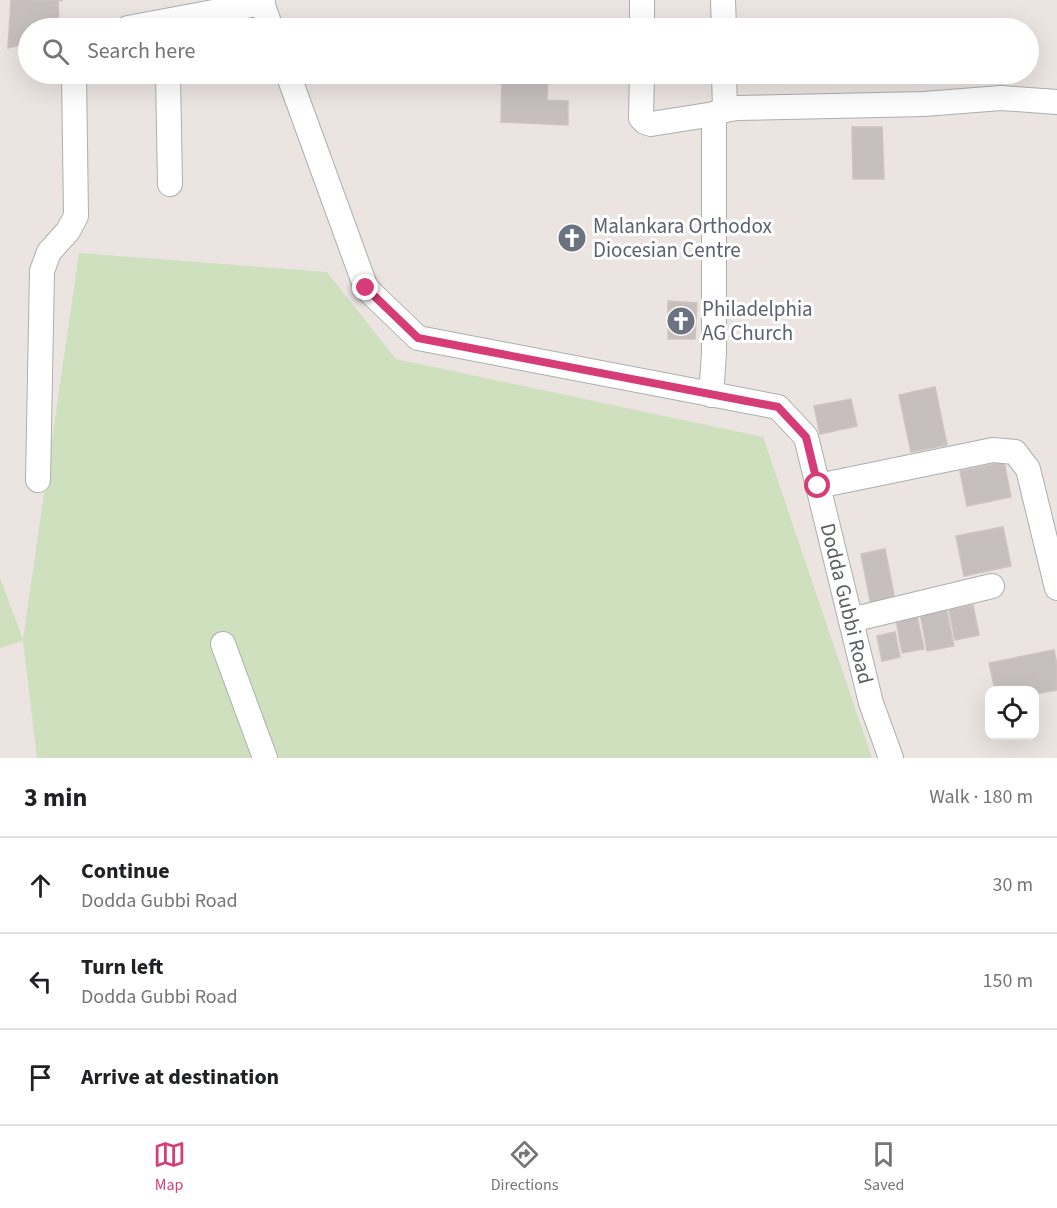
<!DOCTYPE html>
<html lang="en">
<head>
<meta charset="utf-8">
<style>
	:root { --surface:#fff; --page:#f6f6f6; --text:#202124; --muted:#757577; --line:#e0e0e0; --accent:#d63c77 }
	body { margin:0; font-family:"Source Sans 3",sans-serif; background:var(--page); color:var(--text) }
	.controls { position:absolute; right:18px; bottom:18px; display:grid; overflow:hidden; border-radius:12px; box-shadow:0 6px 24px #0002 }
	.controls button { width:54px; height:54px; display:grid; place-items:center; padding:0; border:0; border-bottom:2px solid var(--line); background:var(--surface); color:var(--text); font:30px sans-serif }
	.stop { position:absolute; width:18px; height:18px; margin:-14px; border:4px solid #d63c77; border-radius:50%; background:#fff }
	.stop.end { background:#d63c77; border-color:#fff; box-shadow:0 2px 6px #0008 }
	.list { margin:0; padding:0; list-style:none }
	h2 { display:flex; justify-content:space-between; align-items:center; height:78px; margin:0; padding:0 24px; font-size:26px }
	h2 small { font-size:20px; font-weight:400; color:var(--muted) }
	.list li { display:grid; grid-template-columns:39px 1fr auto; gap:18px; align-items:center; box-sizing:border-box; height:96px; padding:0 24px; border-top:2px solid var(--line) }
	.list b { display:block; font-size:22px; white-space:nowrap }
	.list p { margin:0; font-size:20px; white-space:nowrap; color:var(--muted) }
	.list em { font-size:20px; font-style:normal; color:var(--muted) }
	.icon { flex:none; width:33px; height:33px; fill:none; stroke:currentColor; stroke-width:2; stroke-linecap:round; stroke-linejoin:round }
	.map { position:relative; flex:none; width:1057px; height:758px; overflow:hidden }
	.search { position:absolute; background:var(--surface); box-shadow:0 6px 24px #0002; left:18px; right:18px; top:18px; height:66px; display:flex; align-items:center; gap:15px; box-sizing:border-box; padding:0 21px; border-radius:33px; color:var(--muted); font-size:22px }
	.sheet { height:366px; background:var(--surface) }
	nav { display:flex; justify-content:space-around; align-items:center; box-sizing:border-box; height:84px; border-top:2px solid var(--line); background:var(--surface); font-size:16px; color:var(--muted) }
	nav a { display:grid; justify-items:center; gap:3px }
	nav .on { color:var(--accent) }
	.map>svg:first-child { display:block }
</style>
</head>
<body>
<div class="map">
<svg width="1057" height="758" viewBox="0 0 1057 758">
	<rect width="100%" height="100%" fill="#ebe4e1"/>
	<path fill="#cfe0bf" d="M 79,253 L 327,272 L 396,359 L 763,437 L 872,758 L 37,758 L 23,641 L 0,648 L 0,578 L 23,639 Z"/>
	<path fill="#c6bfbe" stroke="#cfc3c0" stroke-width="1.5" d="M 11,0 L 63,0 L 58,1 L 59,28 L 28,28 L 28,43 L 8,48 Z
		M 504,24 L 561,26 L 561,28 L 503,28 Z
		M 502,74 L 548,74 L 547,100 L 568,101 L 568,125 L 501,122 Z
		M 852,127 L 882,127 L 884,179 L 853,179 Z
		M 668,301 L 697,303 L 695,339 L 668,339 Z
		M 935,387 L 947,445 L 911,452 L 899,395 Z
		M 851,399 L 857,426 L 820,434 L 814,406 Z
		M 1004,462 L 1011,497 L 967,506 L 960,471 Z
		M 1003,527 L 1011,566 L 964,576 L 956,536 Z
		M 885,549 L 896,605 L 872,610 L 861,554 Z
		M 973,605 L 979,635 L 955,640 L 949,610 Z
		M 946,607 L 954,646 L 927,651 L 920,612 Z
		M 917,616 L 924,649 L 902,653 L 896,620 Z
		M 895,632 L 900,657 L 882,661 L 877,636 Z
		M 1054,650 L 1057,665 L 1057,690 L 1034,694 L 1034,690 L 995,690 L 989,663 Z"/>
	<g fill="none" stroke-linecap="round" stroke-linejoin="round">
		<g stroke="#aaafb0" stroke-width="26">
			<g id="minor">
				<path d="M 261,0 L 271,28"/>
				<path d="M 723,0 L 724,28"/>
				<path d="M 128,28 L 262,3 L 263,0"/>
				<path d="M 642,28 L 642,0"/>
				<path d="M 168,74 L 170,184"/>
				<path id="s1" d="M 288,74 L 366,288 L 418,338 L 778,407 L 806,437 L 871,703 L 891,758"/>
				<path d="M 642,74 L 641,118 L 645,122 L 651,124 L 714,114"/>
				<path d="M 724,74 L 725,110"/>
				<path d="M 711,395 L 714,353 L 714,114 L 725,110 L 737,108 L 924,104 L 1001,98 L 1057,102"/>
				<path d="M 38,480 L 42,271 L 49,252 L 68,231 L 76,216 L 74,74"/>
				<path d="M 818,486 L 993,450 L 1015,452 L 1028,469 L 1057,588"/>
				<path d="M 851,620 L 992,586"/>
				<path d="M 223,644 L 265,758"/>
			</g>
		</g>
		<use href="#minor" stroke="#fff" stroke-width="24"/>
	</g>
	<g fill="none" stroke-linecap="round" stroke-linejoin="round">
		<path stroke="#d63c77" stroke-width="8" d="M 366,288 L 418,338 L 778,407 L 806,437 L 818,486"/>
	</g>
	<defs>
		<g id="church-disc" transform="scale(1.5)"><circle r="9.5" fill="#6b7280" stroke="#fff"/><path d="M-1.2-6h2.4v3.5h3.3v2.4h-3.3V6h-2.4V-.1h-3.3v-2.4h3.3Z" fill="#fff"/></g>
	</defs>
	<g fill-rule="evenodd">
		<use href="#church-disc" x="572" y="238"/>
		<use href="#church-disc" x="681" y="321"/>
	</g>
	<g text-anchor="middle" stroke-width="6" stroke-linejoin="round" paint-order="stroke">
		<g font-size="21" fill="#5b616d" stroke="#fff" text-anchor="start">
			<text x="593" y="233">Malankara Orthodox<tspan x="593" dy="24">Diocesian Centre</tspan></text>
			<text x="702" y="316">Philadelphia<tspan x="702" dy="24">AG Church</tspan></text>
		</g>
		<g font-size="21" fill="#596060" stroke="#fff">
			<text dy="7" stroke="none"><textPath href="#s1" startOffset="879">Dodda Gubbi Road</textPath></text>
		</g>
	</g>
</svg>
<div class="controls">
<button><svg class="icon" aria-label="locate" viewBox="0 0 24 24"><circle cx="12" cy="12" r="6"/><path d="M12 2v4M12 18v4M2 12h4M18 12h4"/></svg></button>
</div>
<div class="stop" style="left:818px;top:486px"></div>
<div class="stop end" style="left:366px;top:288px"></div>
<div class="search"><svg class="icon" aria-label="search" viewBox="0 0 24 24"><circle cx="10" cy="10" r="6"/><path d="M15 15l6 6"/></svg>Search here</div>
</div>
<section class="sheet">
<h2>3 min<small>Walk · 180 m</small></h2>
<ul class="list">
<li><svg class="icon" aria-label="ahead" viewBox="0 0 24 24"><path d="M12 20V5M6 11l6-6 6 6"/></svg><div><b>Continue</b><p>Dodda Gubbi Road</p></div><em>30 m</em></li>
<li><svg class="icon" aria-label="left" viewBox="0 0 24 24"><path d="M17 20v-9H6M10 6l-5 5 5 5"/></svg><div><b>Turn left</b><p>Dodda Gubbi Road</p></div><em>150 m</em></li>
<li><svg class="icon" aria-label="arrive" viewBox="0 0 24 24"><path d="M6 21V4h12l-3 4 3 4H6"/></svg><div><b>Arrive at destination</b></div></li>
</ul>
</section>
<nav>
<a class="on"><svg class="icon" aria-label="map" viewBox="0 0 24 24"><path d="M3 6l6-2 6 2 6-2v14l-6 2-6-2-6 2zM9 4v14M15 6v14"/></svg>Map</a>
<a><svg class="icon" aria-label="directions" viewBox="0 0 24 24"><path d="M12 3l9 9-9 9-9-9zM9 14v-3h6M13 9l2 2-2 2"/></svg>Directions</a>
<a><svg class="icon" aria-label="saved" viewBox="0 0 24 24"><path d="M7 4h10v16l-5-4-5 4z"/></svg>Saved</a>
</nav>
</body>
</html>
